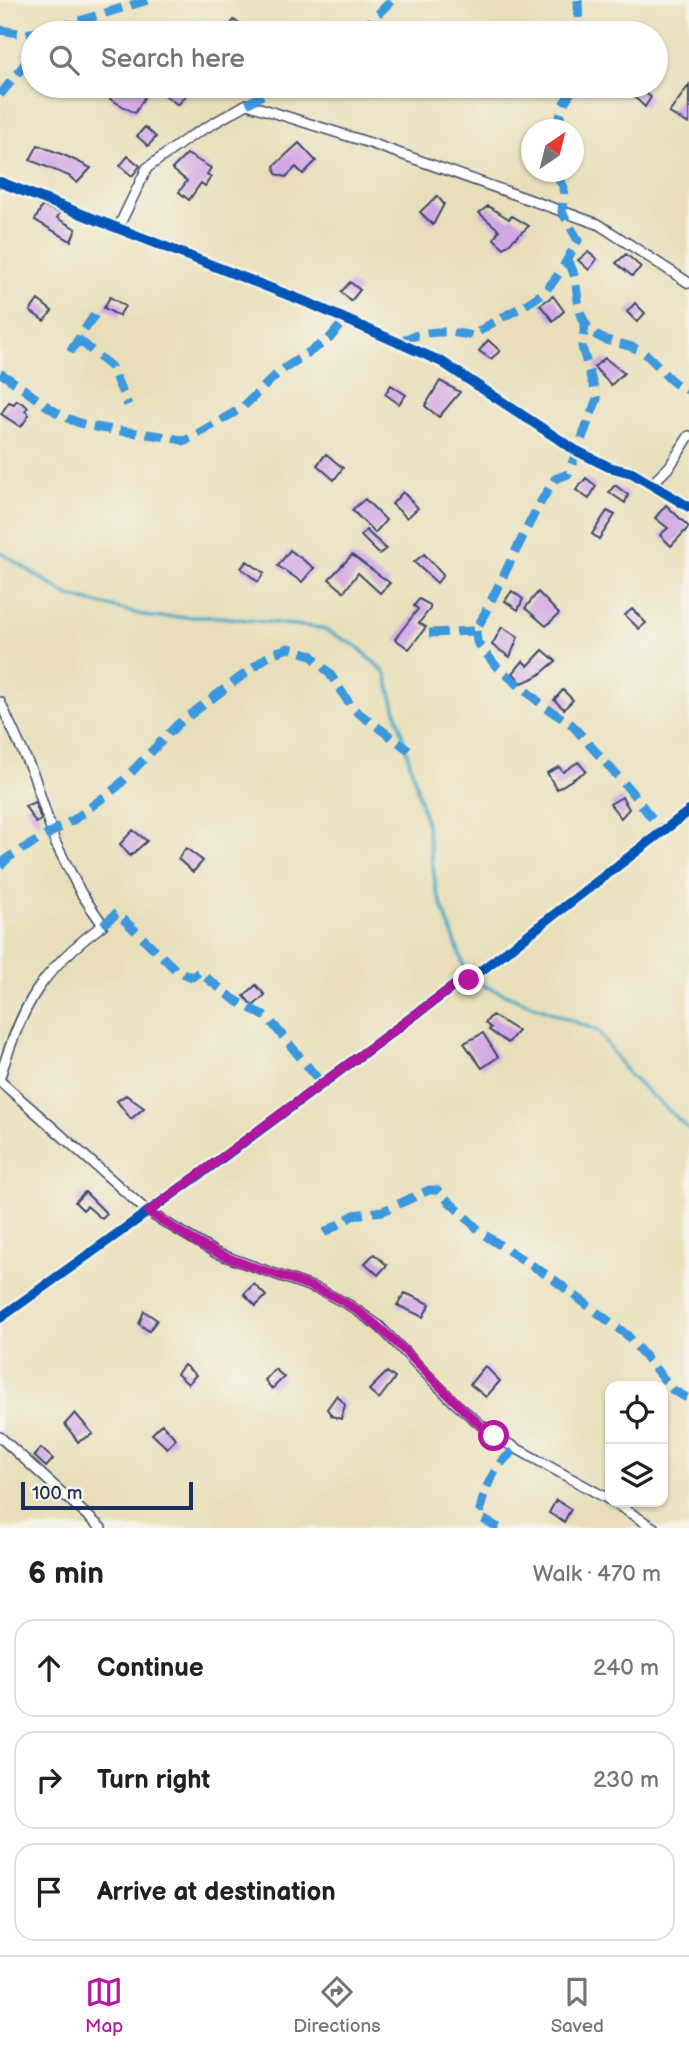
<!DOCTYPE html>
<html lang="en">
<head>
<meta charset="utf-8">
<style>
	:root { --surface:#fff; --page:#f2f2f2; --text:#202124; --muted:#757577; --line:#e0e0e0; --accent:#b5179e }
	body { margin:0; font-family:"Balsamiq Sans",sans-serif; background:var(--page); color:var(--text) }
	.controls { position:absolute; right:21px; bottom:21px; display:grid; overflow:hidden; border-radius:14px; box-shadow:0 2px 5px #0004 }
	.controls button { width:63px; height:63px; display:grid; place-items:center; padding:0; border:0; border-bottom:2px solid var(--line); background:var(--surface); color:var(--text); font:35px sans-serif }
	.compass { position:absolute; left:521px; top:119px; width:63px; height:63px; border-radius:50%; background:var(--surface); box-shadow:0 2px 5px #0004; rotate:35deg }
	.scale { position:absolute; left:21px; bottom:18px; width:172px; box-sizing:border-box; padding-left:7px; border:4px solid #1b2f5e; border-top:0; font-size:19px; line-height:24px; white-space:nowrap; color:#1b2f5e; -webkit-text-stroke:5px #f7f3e8; paint-order:stroke }
	.stop { position:absolute; width:21px; height:21px; margin:-16px; border:5px solid #b5179e; border-radius:50%; background:#fff }
	.stop.end { background:#b5179e; border-color:#fff; box-shadow:0 2px 7px #0008 }
	.list { margin:0; padding:0; list-style:none }
	h2 { display:flex; justify-content:space-between; align-items:center; height:91px; margin:0; padding:0 28px; font-size:30px }
	h2 small { font-size:23px; font-weight:400; color:var(--muted) }
	.list li { display:grid; grid-template-columns:46px 1fr auto; gap:21px; align-items:center; box-sizing:border-box; height:98px; margin:0 14px 14px; padding:0 14px; border:2px solid var(--line); border-radius:21px }
	.list b { display:block; font-size:26px; white-space:nowrap }
	.list em { font-size:23px; font-style:normal; color:var(--muted) }
	.icon { flex:none; width:38px; height:38px; fill:none; stroke:currentColor; stroke-width:2; stroke-linecap:round; stroke-linejoin:round }
	.map { position:relative; flex:none; width:689px; height:1528px; overflow:hidden }
	.search { position:absolute; background:var(--surface); box-shadow:0 2px 5px #0004; left:21px; right:21px; top:21px; height:77px; display:flex; align-items:center; gap:18px; box-sizing:border-box; padding:0 24px; border-radius:38px; color:var(--muted); font-size:26px }
	.sheet { height:427px; background:var(--surface) }
	nav { display:flex; justify-content:space-around; align-items:center; box-sizing:border-box; height:98px; border-top:2px solid var(--line); background:var(--surface); font-size:19px; color:var(--muted) }
	nav a { display:grid; justify-items:center; gap:4px }
	nav .on { color:var(--accent) }
	.map>svg:first-child { display:block }
</style>
</head>
<body>
<div class="map">
<svg width="689" height="1528" viewBox="0 0 689 1528">
	<rect width="100%" height="100%" fill="#f7f3e8"/>
	<filter id="ink" filterUnits="userSpaceOnUse"><feTurbulence type="fractalNoise" baseFrequency=".0143" numOctaves="2"/><feDisplacementMap in="SourceGraphic" scale="14" xChannelSelector="R" yChannelSelector="G"/><feConvolveMatrix kernelMatrix="1 2 1 2 8 2 1 2 1" color-interpolation-filters="sRGB"/></filter>
	<filter id="wash" filterUnits="userSpaceOnUse"><feTurbulence type="fractalNoise" baseFrequency=".00686" numOctaves="4" result="noise"/><feDisplacementMap in="SourceGraphic" scale="28" xChannelSelector="R" yChannelSelector="G"/><feGaussianBlur stdDeviation="1.57" result="paint"/><feColorMatrix in="noise" values="0 0 0 0 0 0 0 0 0 0 0 0 0 0 0 0 0 1.4 0 .05"/><feComposite in="paint" operator="in"/></filter>
	<g filter="url(#wash)">
		<rect width="100%" height="100%" fill="#e8dfba"/>
		<g fill="none" stroke-linecap="round" stroke-linejoin="round">
			<path stroke="#47a8c6" stroke-width="3.5" d="M 0,552 L 69,596 L 151,617 L 220,617 L 321,628 L 357,646 L 386,674 L 427,826 L 436,889 L 469,980 L 598,1031 L 629,1075 L 689,1129"/>
		</g>
		<g id="blocks">
			<path fill="#d2a6e5" d="M 234,20 L 252,33 L 231,33 L 226,30 Z
				M 689,85 L 689,124 L 669,113 Z
				M 117,86 L 151,86 L 135,113 L 110,99 L 115,92 L 112,90 Z
				M 153,86 L 177,86 L 187,94 L 178,105 Z
				M 636,87 L 651,97 L 645,107 L 629,92 Z
				M 145,127 L 156,137 L 148,146 L 137,136 Z
				M 299,143 L 316,161 L 303,174 L 296,167 L 286,177 L 276,174 L 274,166 Z
				M 38,145 L 66,156 L 91,168 L 77,183 L 69,176 L 30,160 Z
				M 187,154 L 211,168 L 207,174 L 211,177 L 205,186 L 201,183 L 189,200 L 179,192 L 187,181 L 172,169 Z
				M 128,156 L 140,166 L 132,176 L 120,166 Z
				M 437,196 L 444,204 L 433,225 L 420,212 Z
				M 42,206 L 60,213 L 57,218 L 76,229 L 71,241 L 35,220 Z
				M 488,206 L 509,219 L 512,216 L 529,226 L 504,248 L 494,239 L 499,230 L 479,213 Z
				M 588,252 L 597,259 L 589,270 L 578,260 Z
				M 626,254 L 641,267 L 632,276 L 616,263 Z
				M 350,282 L 360,290 L 351,301 L 341,292 Z
				M 553,296 L 564,311 L 553,321 L 540,305 Z
				M 110,297 L 125,306 L 119,316 L 104,308 Z
				M 38,300 L 52,311 L 44,321 L 30,311 Z
				M 635,303 L 645,313 L 637,322 L 627,312 Z
				M 488,340 L 500,351 L 491,359 L 479,351 Z
				M 605,358 L 624,373 L 611,385 L 594,367 Z
				M 440,381 L 460,392 L 439,417 L 425,406 Z
				M 391,385 L 406,395 L 399,404 L 385,394 Z
				M 17,400 L 28,407 L 25,411 L 29,415 L 21,427 L 1,414 L 9,402 L 14,404 Z
				M 326,454 L 343,468 L 334,480 L 317,465 Z
				M 586,478 L 596,486 L 589,499 L 576,490 Z
				M 615,485 L 628,495 L 625,503 L 609,492 Z
				M 403,492 L 418,508 L 407,518 L 392,504 Z
				M 365,499 L 386,520 L 375,533 L 352,510 Z
				M 666,505 L 689,527 L 671,546 L 660,535 L 668,528 L 655,518 Z
				M 607,511 L 615,515 L 599,539 L 592,534 Z
				M 366,530 L 386,549 L 379,554 L 361,536 Z
				M 290,550 L 314,568 L 302,582 L 278,566 Z
				M 424,554 L 443,575 L 437,583 L 414,562 Z
				M 352,555 L 390,583 L 380,593 L 358,573 L 344,592 L 329,579 Z
				M 247,561 L 264,573 L 258,582 L 241,568 Z
				M 512,591 L 523,599 L 518,610 L 505,601 Z
				M 538,592 L 559,614 L 546,626 L 525,608 Z
				M 419,599 L 430,605 L 430,609 L 419,623 L 426,627 L 409,649 L 395,639 L 418,609 L 414,606 Z
				M 632,609 L 646,623 L 639,629 L 625,615 Z
				M 502,627 L 518,637 L 510,657 L 492,645 Z
				M 543,650 L 556,661 L 538,676 L 522,683 L 513,673 L 523,661 L 528,666 Z
				M 563,690 L 573,700 L 564,709 L 554,700 Z
				M 578,762 L 586,771 L 557,789 L 547,773 L 559,767 L 563,772 Z
				M 622,797 L 629,809 L 621,818 L 610,804 Z
				M 35,802 L 41,820 L 36,823 L 25,806 Z
				M 133,830 L 147,841 L 130,856 L 120,844 Z
				M 186,848 L 203,861 L 193,872 L 178,859 Z
				M 256,985 L 265,995 L 253,1006 L 244,996 Z
				M 492,1015 L 518,1031 L 508,1043 L 489,1030 L 491,1028 L 485,1023 Z
				M 483,1033 L 498,1057 L 482,1068 L 464,1043 Z
				M 126,1095 L 144,1108 L 131,1119 L 117,1101 Z
				M 85,1192 L 107,1214 L 102,1219 L 87,1206 L 83,1210 L 75,1202 Z
				M 374,1254 L 387,1265 L 378,1275 L 365,1263 Z
				M 254,1284 L 266,1296 L 256,1306 L 244,1294 Z
				M 405,1293 L 430,1304 L 423,1317 L 397,1305 Z
				M 144,1311 L 157,1320 L 149,1331 L 139,1324 Z
				M 184,1365 L 196,1375 L 188,1384 L 177,1374 Z
				M 485,1366 L 500,1381 L 486,1397 L 470,1384 Z
				M 275,1369 L 284,1377 L 272,1389 L 265,1380 Z
				M 387,1372 L 395,1378 L 379,1399 L 369,1390 Z
				M 337,1395 L 345,1405 L 341,1419 L 332,1416 L 327,1409 Z
				M 75,1413 L 93,1434 L 78,1442 L 65,1424 Z
				M 162,1424 L 176,1439 L 167,1448 L 152,1434 Z
				M 41,1448 L 53,1459 L 46,1467 L 34,1456 Z
				M 556,1500 L 571,1509 L 564,1522 L 549,1513 Z"/>
		</g>
	</g>
	<g filter="url(#ink)">
		<use href="#blocks" fill-opacity="0" stroke="#3a496c" stroke-width="2"/>
		<g fill="none" stroke-linecap="round" stroke-linejoin="round">
			<g stroke="#3a496c" stroke-width="12">
				<path id="street" d="M 0,182 L 311,304 L 442,362 L 575,450 L 609,467 L 632,473 L 689,507
					M 118,228 L 147,168 L 188,138 L 247,104 L 370,143 L 598,224 L 689,283
					M 652,484 L 670,466 L 689,436
					M 0,702 L 34,776 L 55,842 L 81,893 L 103,925 C 41,970 22,1005 0,1077
					M 0,1081 L 148,1212 L 216,1253 L 320,1290 L 349,1305 L 379,1326 L 455,1403 L 494,1436 L 610,1500
					M 0,1318 L 202,1173 L 454,986 L 469,980 L 689,811
					M 0,1437 L 101,1528
					M 613,1502 L 654,1528"/>
			</g>
			<use href="#street" stroke="#fff" stroke-width="9"/>
			<path stroke="#3a97de" stroke-width="9" stroke-dasharray="18 9" stroke-linecap="butt" d="M 578,0 L 579,33
				M 0,30 L 25,34 L 50,30 L 148,0
				M 359,33 L 392,0
				M 0,95 L 33,54
				M 247,104 L 277,86
				M 556,130 L 564,103 L 575,86
				M 567,260 C 581,278 573,307 587,326 C 601,346 625,340 644,353 C 661,365 667,384 689,390
				M 78,339 L 111,367 L 128,405
				M 401,341 C 425,330 447,330 473,336 C 494,319 519,311 540,295 C 556,283 568,258 578,240 L 562,212 L 564,187 L 553,172
				M 70,352 L 95,314
				M 0,373 C 27,389 53,416 83,424 C 116,433 152,432 185,441 L 242,408 L 279,372 L 329,339 L 345,320
				M 476,631 L 477,642 L 496,666 L 545,707 L 572,725 L 629,789 L 662,831
				M 429,633 L 476,631 L 537,508 L 555,479 L 568,474 L 597,399 L 582,347 L 585,325
				M 0,866 L 9,857 L 75,819 L 117,787 L 178,724 L 271,654 L 289,648 L 311,655 L 330,674 L 353,709 L 409,750
				M 103,925 L 117,913 L 176,970 L 192,977 L 199,972 L 235,1000 L 268,1018 L 322,1084
				M 324,1233 L 354,1215 L 383,1211 L 429,1190 L 437,1190 L 483,1234 L 553,1279 L 627,1335 L 673,1390 L 689,1399
				M 499,1528 L 479,1517 C 483,1489 494,1465 517,1448"/>
			<g stroke="#f7f3e8" stroke-width="15">
				<path id="cycleway" d="M 0,182 L 311,304 L 442,362 L 575,450 L 609,467 L 632,473 L 689,507
					M 0,1318 L 202,1173 L 454,986 L 469,980 L 689,811"/>
			</g>
			<use href="#cycleway" stroke="#0057b8" stroke-width="10"/>
		</g>
	</g>
	<g fill="none" stroke-linecap="round" stroke-linejoin="round" filter="url(#ink)">
		<path stroke="#b5179e" stroke-width="9" d="M 469,980 L 454,986 L 148,1212 C 171,1225 193,1242 217,1253 C 261,1273 312,1281 352,1307 C 405,1342 443,1397 494,1436"/>
	</g>
</svg>
<div class="controls">
<button><svg class="icon" aria-label="locate" viewBox="0 0 24 24"><circle cx="12" cy="12" r="6"/><path d="M12 2v4M12 18v4M2 12h4M18 12h4"/></svg></button>
<button><svg class="icon" aria-label="layers" viewBox="0 0 24 24"><path d="M12 4l9 5-9 5-9-5zM3 14l9 5 9-5"/></svg></button>
</div>
<svg class="compass" viewBox="-18 -18 36 36"><path d="M0-13l5 13h-10z" fill="#e53935"/><path d="M0 13l5-13h-10z" fill="#757577"/></svg>
<div class="scale">100 m</div>
<div class="stop" style="left:494px;top:1436px"></div>
<div class="stop end" style="left:469px;top:980px"></div>
<div class="search"><svg class="icon" aria-label="search" viewBox="0 0 24 24"><circle cx="10" cy="10" r="6"/><path d="M15 15l6 6"/></svg>Search here</div>
</div>
<section class="sheet">
<h2>6 min<small>Walk · 470 m</small></h2>
<ul class="list">
<li><svg class="icon" aria-label="ahead" viewBox="0 0 24 24"><path d="M12 20V5M6 11l6-6 6 6"/></svg><div><b>Continue</b></div><em>240 m</em></li>
<li><svg class="icon" aria-label="right" viewBox="0 0 24 24"><path d="M7 20v-9h11M14 6l5 5-5 5"/></svg><div><b>Turn right</b></div><em>230 m</em></li>
<li><svg class="icon" aria-label="arrive" viewBox="0 0 24 24"><path d="M6 21V4h12l-3 4 3 4H6"/></svg><div><b>Arrive at destination</b></div></li>
</ul>
</section>
<nav>
<a class="on"><svg class="icon" aria-label="map" viewBox="0 0 24 24"><path d="M3 6l6-2 6 2 6-2v14l-6 2-6-2-6 2zM9 4v14M15 6v14"/></svg>Map</a>
<a><svg class="icon" aria-label="directions" viewBox="0 0 24 24"><path d="M12 3l9 9-9 9-9-9zM9 14v-3h6M13 9l2 2-2 2"/></svg>Directions</a>
<a><svg class="icon" aria-label="saved" viewBox="0 0 24 24"><path d="M7 4h10v16l-5-4-5 4z"/></svg>Saved</a>
</nav>
</body>
</html>
